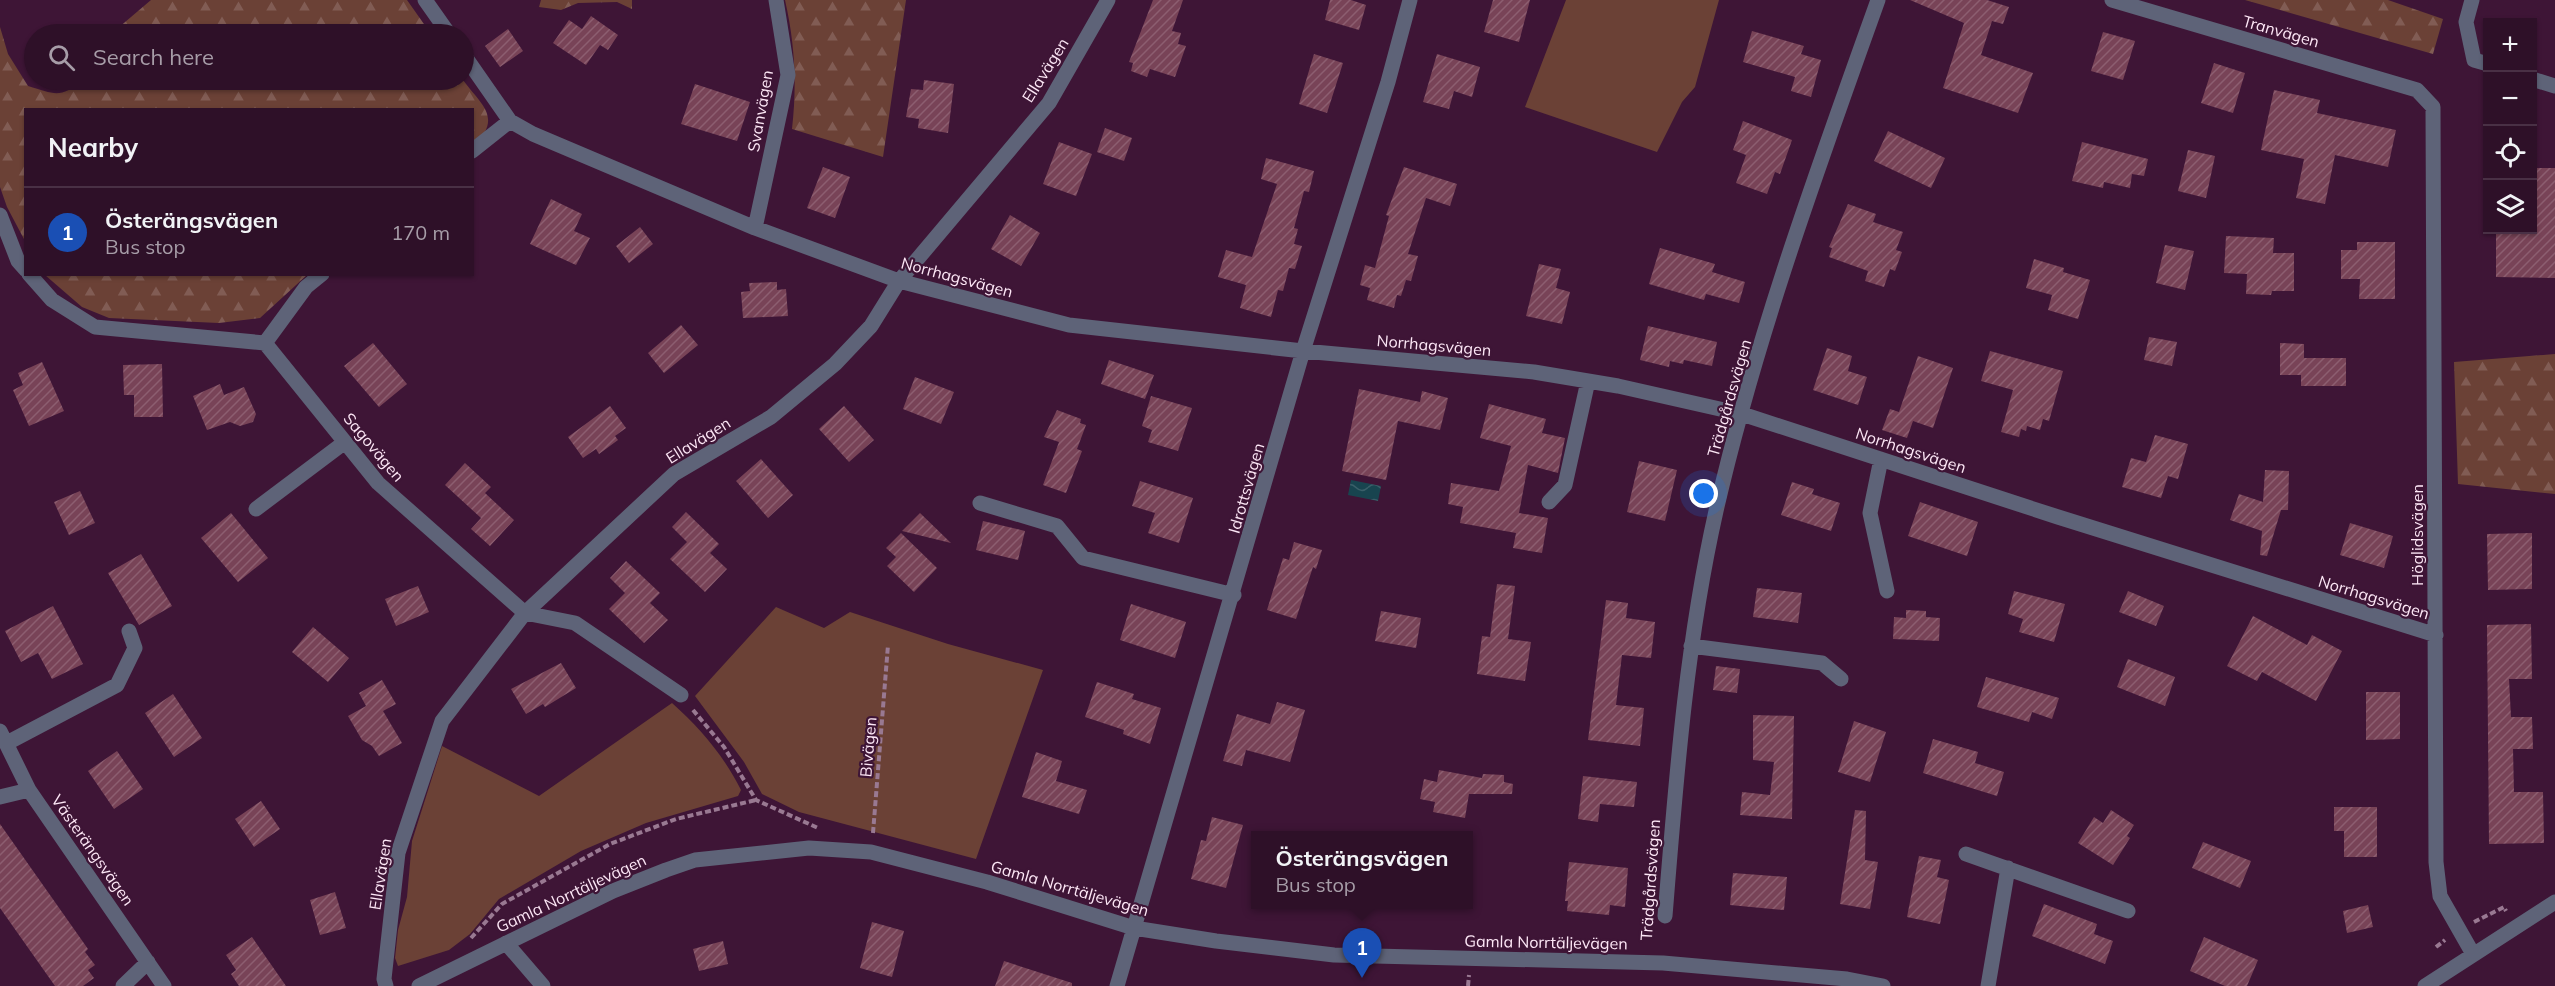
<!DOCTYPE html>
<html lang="en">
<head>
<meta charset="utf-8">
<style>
	:root { --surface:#2e1028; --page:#3a1e34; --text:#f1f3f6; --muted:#a79da8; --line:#493045; --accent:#27d885 }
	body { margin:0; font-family:Mulish,sans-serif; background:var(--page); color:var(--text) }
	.controls { position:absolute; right:18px; top:18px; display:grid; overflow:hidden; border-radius:0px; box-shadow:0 2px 4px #0004 }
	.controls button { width:54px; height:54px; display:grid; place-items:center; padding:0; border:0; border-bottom:2px solid var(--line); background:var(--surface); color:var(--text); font:30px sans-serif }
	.you { position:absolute; left:1704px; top:494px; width:21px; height:21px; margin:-15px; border:4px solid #fff; border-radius:50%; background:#1a73e8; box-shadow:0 0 0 9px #1a73e833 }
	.badge { display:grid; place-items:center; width:39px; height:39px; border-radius:50%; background:var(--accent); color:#fff; font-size:20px; font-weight:700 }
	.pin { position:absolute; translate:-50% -50px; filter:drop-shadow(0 2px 3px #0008) }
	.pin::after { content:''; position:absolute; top:32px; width:21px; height:18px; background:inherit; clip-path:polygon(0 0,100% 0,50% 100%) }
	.popup { position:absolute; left:1251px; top:831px; width:222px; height:78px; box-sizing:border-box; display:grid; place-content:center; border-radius:0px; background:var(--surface); filter:drop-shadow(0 2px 4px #0005); font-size:20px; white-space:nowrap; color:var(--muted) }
	.popup b { font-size:22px; color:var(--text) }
	.popup::after { content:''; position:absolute; left:50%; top:100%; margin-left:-12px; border:12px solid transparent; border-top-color:var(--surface) }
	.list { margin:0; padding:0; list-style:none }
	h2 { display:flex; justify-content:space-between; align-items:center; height:78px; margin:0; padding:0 24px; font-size:26px }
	h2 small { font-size:20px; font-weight:400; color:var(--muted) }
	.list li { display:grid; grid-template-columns:39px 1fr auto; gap:18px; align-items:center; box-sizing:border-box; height:90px; padding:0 24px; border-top:2px solid var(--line) }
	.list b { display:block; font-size:22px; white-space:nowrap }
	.list p { margin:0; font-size:20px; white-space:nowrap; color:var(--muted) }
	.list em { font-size:20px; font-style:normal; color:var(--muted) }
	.icon { flex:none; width:33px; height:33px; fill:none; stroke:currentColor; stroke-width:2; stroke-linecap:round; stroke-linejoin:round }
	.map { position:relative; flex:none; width:2555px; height:986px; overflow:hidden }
	.search { position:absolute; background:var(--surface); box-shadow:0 2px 4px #0004; left:24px; top:24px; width:450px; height:66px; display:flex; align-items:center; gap:15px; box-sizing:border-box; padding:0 21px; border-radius:33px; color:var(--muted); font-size:22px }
	.panel { position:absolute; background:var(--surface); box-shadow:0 2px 4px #0004; left:24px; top:108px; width:450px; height:168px; border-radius:0px }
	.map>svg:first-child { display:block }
</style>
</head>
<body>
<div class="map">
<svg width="2555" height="986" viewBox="0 0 2555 986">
	<defs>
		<pattern id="forest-firs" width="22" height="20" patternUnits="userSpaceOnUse" patternTransform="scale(1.5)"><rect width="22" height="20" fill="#6b4136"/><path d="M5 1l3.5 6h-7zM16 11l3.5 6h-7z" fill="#815c54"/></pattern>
		<pattern id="water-waves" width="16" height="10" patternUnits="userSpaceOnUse" patternTransform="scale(1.5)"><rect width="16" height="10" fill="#18444f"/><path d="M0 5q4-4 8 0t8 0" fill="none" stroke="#3a5f69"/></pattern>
		<pattern id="building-hatch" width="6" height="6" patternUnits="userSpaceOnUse" patternTransform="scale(1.5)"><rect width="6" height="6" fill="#784357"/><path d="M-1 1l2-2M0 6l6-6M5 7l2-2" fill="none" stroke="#8c5e70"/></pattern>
	</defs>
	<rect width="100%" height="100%" fill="#3e1536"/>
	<path fill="#6b4136" d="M 1566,0 L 1719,0 L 1695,87 L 1682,102 L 1657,152 L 1525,107 Z
		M 776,607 L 824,628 L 850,612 L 948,644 L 1043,670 L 976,859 L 799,812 L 762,794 L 744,762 L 695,696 Z
		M 672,703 C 700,728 724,756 741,790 L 738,796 L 646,823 L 581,851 L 499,899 L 470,934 L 449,950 L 398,966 L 395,958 L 398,930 L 407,897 L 412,841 L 442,746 L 539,796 Z"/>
	<path fill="url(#forest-firs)" d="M 151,0 L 407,0 L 431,34 L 111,34 Z
		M 541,0 L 632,0 L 632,9 L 617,2 L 578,3 L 561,10 L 539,7 Z
		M 785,0 L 906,0 L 883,157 L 792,129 C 797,85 795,44 785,0 Z
		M 2245,0 L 2388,0 L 2443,19 L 2433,54 Z
		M 0,27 L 8,54 L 28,86 C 55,94 60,99 83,80 L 463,80 C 484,108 502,117 473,148 L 472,110 L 26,110 L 25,241 L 7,207 L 0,187 Z
		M 45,275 L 307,275 L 260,318 L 219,323 L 109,318 L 82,307 Z
		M 2555,354 L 2555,494 L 2458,484 L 2454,362 Z"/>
	<path fill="url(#water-waves)" d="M 1351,480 L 1381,486 L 1378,501 L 1348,495 Z"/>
	<path fill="url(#building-hatch)" d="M 1153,0 L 1183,0 L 1172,31 L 1181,33 L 1178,44 L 1186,46 L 1175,77 L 1150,69 L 1147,77 L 1131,71 L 1133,63 L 1129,62 Z
		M 1330,0 L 1351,0 L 1366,5 L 1359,30 L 1325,20 Z
		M 1493,0 L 1530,0 L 1519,42 L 1484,32 Z
		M 1910,0 L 1987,0 L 2009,7 L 2003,24 L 1992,21 L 1981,55 L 2033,73 L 2018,113 L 1943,88 L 1964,23 Z
		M 591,16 L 618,35 L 608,50 L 600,45 L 586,65 L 553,43 L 569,20 L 582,29 Z
		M 508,29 L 523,51 L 500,67 L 485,46 Z
		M 1752,31 L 1804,46 L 1801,54 L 1821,60 L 1811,97 L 1791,91 L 1795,77 L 1743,62 Z
		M 2103,32 L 2135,41 L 2123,80 L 2091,71 Z
		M 1314,54 L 1343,63 L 1327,113 L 1299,104 Z
		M 1437,54 L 1480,67 L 1472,97 L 1454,91 L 1449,109 L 1423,102 Z
		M 2214,63 L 2245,73 L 2233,113 L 2201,103 Z
		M 924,80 L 954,84 L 948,133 L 918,128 L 919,119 L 906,117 L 911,89 L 923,90 Z
		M 695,84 L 750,102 L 737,141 L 681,124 Z
		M 2274,90 L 2320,100 L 2317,113 L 2396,130 L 2388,167 L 2335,155 L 2325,204 L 2296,198 L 2304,159 L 2261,150 Z
		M 1743,121 L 1792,140 L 1780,174 L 1775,172 L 1767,194 L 1736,183 L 1746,155 L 1733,150 Z
		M 1105,128 L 1132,138 L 1124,161 L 1097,152 Z
		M 1888,131 L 1945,158 L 1931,188 L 1874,161 Z
		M 1059,142 L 1092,154 L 1076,196 L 1043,184 Z
		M 2082,142 L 2148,159 L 2144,176 L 2132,174 L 2130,188 L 2104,182 L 2103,188 L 2072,181 Z
		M 2188,150 L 2215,156 L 2206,198 L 2178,191 Z
		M 1266,158 L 1314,171 L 1309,192 L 1304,191 L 1294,228 L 1298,229 L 1294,244 L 1302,246 L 1295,269 L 1289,268 L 1283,291 L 1278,290 L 1271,317 L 1240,308 L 1246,285 L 1218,277 L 1226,250 L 1252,257 L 1277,184 L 1261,179 Z
		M 823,167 L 850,177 L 835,218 L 807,208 Z
		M 1404,167 L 1457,184 L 1450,206 L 1426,198 L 1408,254 L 1418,256 L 1411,281 L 1406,280 L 1401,296 L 1397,295 L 1394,308 L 1367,300 L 1370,288 L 1360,285 L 1365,265 L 1375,268 L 1389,216 L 1386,215 Z
		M 2532,168 L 2555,168 L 2555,278 L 2496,277 L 2496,230 L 2532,230 Z
		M 551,199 L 582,214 L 574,231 L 590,238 L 576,265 L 530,244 Z
		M 1848,204 L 1876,214 L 1873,222 L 1903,232 L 1896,250 L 1902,252 L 1895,271 L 1890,269 L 1884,287 L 1865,281 L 1868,271 L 1829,257 L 1832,248 L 1829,247 Z
		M 1010,215 L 1040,233 L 1021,266 L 991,249 Z
		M 640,227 L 653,244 L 629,263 L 616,246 Z
		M 2226,236 L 2274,238 L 2273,253 L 2294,253 L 2294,291 L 2272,291 L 2271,295 L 2246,294 L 2247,274 L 2224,273 Z
		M 2357,242 L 2395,242 L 2395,299 L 2359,299 L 2360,279 L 2341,279 L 2341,250 L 2357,250 Z
		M 2165,245 L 2194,251 L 2185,290 L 2156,283 Z
		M 1660,248 L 1715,264 L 1712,272 L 1745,282 L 1739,303 L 1706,294 L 1704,300 L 1649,284 Z
		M 2034,259 L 2064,268 L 2063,272 L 2090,280 L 2078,319 L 2048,310 L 2052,295 L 2026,288 Z
		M 1539,264 L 1561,269 L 1556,288 L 1570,292 L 1562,324 L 1526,316 Z
		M 777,282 L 777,290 L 786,289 L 788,316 L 743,318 L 741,292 L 750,291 L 749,283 Z
		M 681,325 L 698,345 L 664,373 L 648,353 Z
		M 1648,326 L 1717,342 L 1712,366 L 1684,360 L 1683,364 L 1670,361 L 1669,367 L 1640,360 Z
		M 2149,337 L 2177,342 L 2172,366 L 2144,360 Z
		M 373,343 L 407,384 L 379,407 L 344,366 Z
		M 2280,343 L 2304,344 L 2304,358 L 2346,358 L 2346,386 L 2301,386 L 2301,375 L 2280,375 Z
		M 1827,348 L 1852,356 L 1848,371 L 1867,377 L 1858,405 L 1813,390 Z
		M 1990,351 L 2063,371 L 2049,421 L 2043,419 L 2040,430 L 2027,426 L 2026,431 L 2021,429 L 2019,437 L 2001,432 L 2013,390 L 1981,381 Z
		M 1918,356 L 1953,368 L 1933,428 L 1913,421 L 1907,438 L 1882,430 L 1890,409 L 1899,412 Z
		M 1109,360 L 1154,375 L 1145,399 L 1101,384 Z
		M 42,362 L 64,411 L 29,426 L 13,390 L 23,385 L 18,373 Z
		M 162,364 L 163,417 L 134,417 L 134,395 L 124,395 L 123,365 Z
		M 915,377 L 954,392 L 941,424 L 903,409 Z
		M 220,384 L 224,395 L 244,387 L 256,414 L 253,422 L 240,426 L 230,422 L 207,430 L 193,396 Z
		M 1359,389 L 1420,402 L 1422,391 L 1448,398 L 1440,430 L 1398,421 L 1386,480 L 1342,471 Z
		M 1151,396 L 1192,408 L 1178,451 L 1148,442 L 1152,430 L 1142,426 Z
		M 1489,404 L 1546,419 L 1542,433 L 1565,438 L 1558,473 L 1528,465 L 1519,513 L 1548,518 L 1542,553 L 1513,548 L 1516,533 L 1460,523 L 1463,507 L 1448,504 L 1451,483 L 1499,491 L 1511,446 L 1480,438 Z
		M 610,406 L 626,428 L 615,436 L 618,440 L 599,454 L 596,449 L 583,458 L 568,437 Z
		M 844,406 L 874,440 L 849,462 L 819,429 Z
		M 1057,410 L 1081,419 L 1080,423 L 1086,425 L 1077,449 L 1082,451 L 1066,493 L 1043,485 L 1059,442 L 1044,437 Z
		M 2155,435 L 2188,444 L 2178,479 L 2168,476 L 2161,498 L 2122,487 L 2131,458 L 2146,462 Z
		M 761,459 L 793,495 L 768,518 L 736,481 Z
		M 1639,461 L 1677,470 L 1665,521 L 1627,512 Z
		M 465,463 L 491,487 L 485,493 L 514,520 L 490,546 L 471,529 L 481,518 L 445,485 Z
		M 2265,470 L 2289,471 L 2288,510 L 2281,510 L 2267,556 L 2260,555 L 2262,531 L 2230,520 L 2239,494 L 2263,502 Z
		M 1140,481 L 1193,498 L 1179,543 L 1148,533 L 1155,513 L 1132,506 Z
		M 1792,482 L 1814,489 L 1812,494 L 1840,503 L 1831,531 L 1781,515 Z
		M 80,491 L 95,523 L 69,535 L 54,502 Z
		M 1920,502 L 1978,522 L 1967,556 L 1908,536 Z
		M 686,512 L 719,544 L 710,553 L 727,569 L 705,592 L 670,559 L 687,542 L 672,527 Z
		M 231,513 L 268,558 L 238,582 L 201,538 Z
		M 920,513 L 951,543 L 902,531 Z
		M 983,521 L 1025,531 L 1018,560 L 976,550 Z
		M 2350,523 L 2393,536 L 2384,568 L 2340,555 Z
		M 901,533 L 937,568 L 914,592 L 887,566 L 896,557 L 886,548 Z
		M 2532,533 L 2532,589 L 2488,590 L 2487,534 Z
		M 1294,542 L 1322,550 L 1316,569 L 1313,567 L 1296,619 L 1267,610 L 1283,558 L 1289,560 Z
		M 141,554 L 172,606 L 139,625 L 108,573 Z
		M 626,561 L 660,593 L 650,603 L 668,620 L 644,643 L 609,609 L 625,593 L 610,578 Z
		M 1497,584 L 1515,586 L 1508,639 L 1531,642 L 1525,681 L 1477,674 L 1482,636 L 1490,637 Z
		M 418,586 L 429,612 L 396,626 L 385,599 Z
		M 1757,588 L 1802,593 L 1798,623 L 1753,617 Z
		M 2014,591 L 2065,604 L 2054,642 L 2019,632 L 2023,619 L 2008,614 Z
		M 2128,591 L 2164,606 L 2156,626 L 2119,612 Z
		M 1606,600 L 1628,603 L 1626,618 L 1655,622 L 1651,658 L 1622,655 L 1616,705 L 1644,708 L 1640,746 L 1588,740 Z
		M 1131,604 L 1186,622 L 1175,658 L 1120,640 Z
		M 53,606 L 83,664 L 52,679 L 38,653 L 21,662 L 5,631 Z
		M 1906,610 L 1926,611 L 1926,617 L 1940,618 L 1939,641 L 1893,639 L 1894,617 L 1906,618 Z
		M 1381,611 L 1421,618 L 1416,648 L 1375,641 Z
		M 2253,616 L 2307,645 L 2312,635 L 2342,651 L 2316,701 L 2262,672 L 2257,681 L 2227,666 Z
		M 2531,624 L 2532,679 L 2509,679 L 2511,717 L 2532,717 L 2533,749 L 2513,749 L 2514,792 L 2543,792 L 2544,843 L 2489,844 L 2487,625 Z
		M 313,627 L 349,658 L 328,682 L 292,652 Z
		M 2128,659 L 2175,677 L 2165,706 L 2117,687 Z
		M 561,663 L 576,688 L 545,707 L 543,704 L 526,714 L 511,689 Z
		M 1716,666 L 1740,669 L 1737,693 L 1713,690 Z
		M 1986,677 L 2059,698 L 2052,719 L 2032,712 L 2029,722 L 1977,707 Z
		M 382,680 L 396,704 L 383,711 L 402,743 L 379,756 L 372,746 L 362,740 L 348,716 L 366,706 L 359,693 Z
		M 1097,682 L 1134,694 L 1132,699 L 1161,708 L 1150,744 L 1123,734 L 1124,730 L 1085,717 Z
		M 2366,692 L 2400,692 L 2400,739 L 2366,740 Z
		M 173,694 L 202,738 L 174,757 L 145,713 Z
		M 1277,702 L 1305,710 L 1290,762 L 1246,750 L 1242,766 L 1223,761 L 1237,714 L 1270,724 Z
		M 1753,715 L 1794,716 L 1792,819 L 1740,815 L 1742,792 L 1770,795 L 1774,762 L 1753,760 Z
		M 1854,721 L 1886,732 L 1870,782 L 1838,772 Z
		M 1933,739 L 1978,752 L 1975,763 L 2004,772 L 1997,796 L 1923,773 Z
		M 117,751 L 143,789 L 114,809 L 88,771 Z
		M 1036,752 L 1062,761 L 1056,781 L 1087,790 L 1079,814 L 1022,797 Z
		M 1439,770 L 1482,778 L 1483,774 L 1504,775 L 1504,782 L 1513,784 L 1512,794 L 1469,794 L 1465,818 L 1433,812 L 1435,802 L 1420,799 L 1424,779 L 1437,782 Z
		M 1583,776 L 1637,782 L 1634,807 L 1600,804 L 1598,822 L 1578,819 Z
		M 261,801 L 280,829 L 254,847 L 235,819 Z
		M 2334,807 L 2377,807 L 2377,857 L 2344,857 L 2344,831 L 2334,831 Z
		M 1855,810 L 1866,811 L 1865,860 L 1878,862 L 1870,909 L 1840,904 Z
		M 2111,810 L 2134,825 L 2127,836 L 2130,838 L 2113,865 L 2078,843 L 2094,817 L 2103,823 Z
		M 1212,817 L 1243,825 L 1226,888 L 1191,879 L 1201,840 L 1206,841 Z
		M 0,824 L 88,949 L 85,952 L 95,965 L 88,970 L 94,978 L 83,986 L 55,986 L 0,908 Z
		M 2203,842 L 2251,861 L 2240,888 L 2192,868 Z
		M 1919,856 L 1941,860 L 1937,877 L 1949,880 L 1940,924 L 1907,917 Z
		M 1569,862 L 1628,868 L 1625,907 L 1610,905 L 1609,915 L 1567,911 L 1568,901 L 1565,901 Z
		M 1733,873 L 1787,877 L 1784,910 L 1730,905 Z
		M 335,892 L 346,928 L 320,935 L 310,900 Z
		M 2044,904 L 2097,924 L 2094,934 L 2113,941 L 2105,964 L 2032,936 Z
		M 2368,905 L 2373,927 L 2347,933 L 2343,911 Z
		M 872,922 L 904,931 L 892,977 L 860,968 Z
		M 252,937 L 286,986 L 239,986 L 231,974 L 236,970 L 226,955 Z
		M 2204,937 L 2258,960 L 2247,986 L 2225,986 L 2190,971 Z
		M 723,941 L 728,964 L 699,971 L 693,949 Z
		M 1004,961 L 1072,983 L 1072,986 L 995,986 Z"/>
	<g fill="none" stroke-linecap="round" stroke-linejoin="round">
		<path stroke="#997992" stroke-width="4" stroke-dasharray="6 3" stroke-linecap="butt" d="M 693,710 L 724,747 L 756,800 L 818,828
			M 873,833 L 888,645
			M 2474,922 L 2504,907 L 2506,911
			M 471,938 L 502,904 L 610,844 L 676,819 L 756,800
			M 2436,947 L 2445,940
			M 1468,986 L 1469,975"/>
		<path stroke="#5e6378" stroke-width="15" d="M 425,0 L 449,34
			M 2112,0 L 2417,90 L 2433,107 L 2436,862 L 2440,896 L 2473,954
			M 2472,0 L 2466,22 L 2474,60 L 2488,64
			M 464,55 L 510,121 L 533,134 L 755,228 L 899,281 L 1069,325 L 1303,351 L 1534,372 L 1618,386 L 1742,414 L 2058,517 L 2436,635
			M 2532,79 L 2555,86
			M 472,151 L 510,121
			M 0,215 L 18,261 L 26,270
			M 755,228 L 788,75 L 776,0
			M 29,274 L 52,300 L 95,327 L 265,343 L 378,483 L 525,613 L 575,623 L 681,695
			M 265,343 L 306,287 L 322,274
			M 1881,459 L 1870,513 L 1887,591
			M 1549,502 L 1565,485 L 1588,381
			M 980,503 L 1057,526 L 1083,558 L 1234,595
			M 256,509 L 345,442
			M 1691,646 L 1822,663 L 1841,679
			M 0,731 L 29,790 L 164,986
			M 7,743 L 117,685 L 135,648 L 129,631
			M 0,797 L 29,790
			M 1966,854 L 2128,911
			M 1665,916 C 1676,780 1686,644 1716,511 C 1756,337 1818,168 1878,0
			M 506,943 L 543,986
			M 123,986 L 148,962
			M 386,986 L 384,979 L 398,853 L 442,721 L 525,613 L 674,474 L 771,417 L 835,364 L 871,326 L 899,281 L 1049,103 L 1108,0
			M 419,986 L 613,891 L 666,870 L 695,860 L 809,848 L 871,852 L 987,882 L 1134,928 L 1216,941 L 1334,955 L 1663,963 L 1847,979 L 1883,986
			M 1117,986 L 1303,351 L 1388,82 L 1410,0
			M 1988,986 L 2008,868
			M 2425,986 L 2555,902"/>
	</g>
	<g text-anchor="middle" stroke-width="4.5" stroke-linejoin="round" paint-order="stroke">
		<g font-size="16" fill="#fde7f6" stroke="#3e1536">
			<text transform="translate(2281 31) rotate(16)" y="6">Tranvägen</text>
			<text transform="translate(1045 70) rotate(-58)" y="6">Ellavägen</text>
			<text transform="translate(760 111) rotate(-80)" y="6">Svanvägen</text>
			<text transform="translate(957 277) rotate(15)" y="6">Norrhagsvägen</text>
			<text transform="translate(1434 345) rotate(5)" y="6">Norrhagsvägen</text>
			<text transform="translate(1729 398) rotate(-74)" y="6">Trädgårdsvägen</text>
			<text transform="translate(698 440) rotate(-32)" y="6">Ellavägen</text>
			<text transform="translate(374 447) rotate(50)" y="6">Sagovägen</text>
			<text transform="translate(1911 450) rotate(18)" y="6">Norrhagsvägen</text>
			<text transform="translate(1246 488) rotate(-74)" y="6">Idrottsvägen</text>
			<text transform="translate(2417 535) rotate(-90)" y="6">Höglidsvägen</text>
			<text transform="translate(2374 597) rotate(17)" y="6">Norrhagsvägen</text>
			<text transform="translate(868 747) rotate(-85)" y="6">Bivägen</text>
			<text transform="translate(93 850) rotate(55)" y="6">Västerängsvägen</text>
			<text transform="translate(380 874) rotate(-81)" y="6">Ellavägen</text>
			<text transform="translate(1650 880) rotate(-86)" y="6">Trädgårdsvägen</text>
			<text transform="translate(1070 888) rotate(16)" y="6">Gamla Norrtäljevägen</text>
			<text transform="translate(571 893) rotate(-25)" y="6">Gamla Norrtäljevägen</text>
			<text transform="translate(1546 942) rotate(1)" y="6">Gamla Norrtäljevägen</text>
		</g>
	</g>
</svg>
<div class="controls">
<button>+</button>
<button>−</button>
<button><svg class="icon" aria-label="locate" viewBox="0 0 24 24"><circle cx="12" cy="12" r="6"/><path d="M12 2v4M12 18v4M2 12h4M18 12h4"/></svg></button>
<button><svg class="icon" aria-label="layers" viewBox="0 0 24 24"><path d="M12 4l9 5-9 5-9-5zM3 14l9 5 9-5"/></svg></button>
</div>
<div class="you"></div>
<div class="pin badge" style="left:1362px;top:978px;background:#1a4fb4">1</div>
<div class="popup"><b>Österängsvägen</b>Bus stop</div>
<div class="search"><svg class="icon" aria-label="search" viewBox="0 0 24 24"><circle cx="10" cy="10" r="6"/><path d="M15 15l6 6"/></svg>Search here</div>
<section class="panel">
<h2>Nearby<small></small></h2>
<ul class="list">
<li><span class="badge" style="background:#1a4fb4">1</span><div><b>Österängsvägen</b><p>Bus stop</p></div><em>170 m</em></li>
</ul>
</section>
</div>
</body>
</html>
